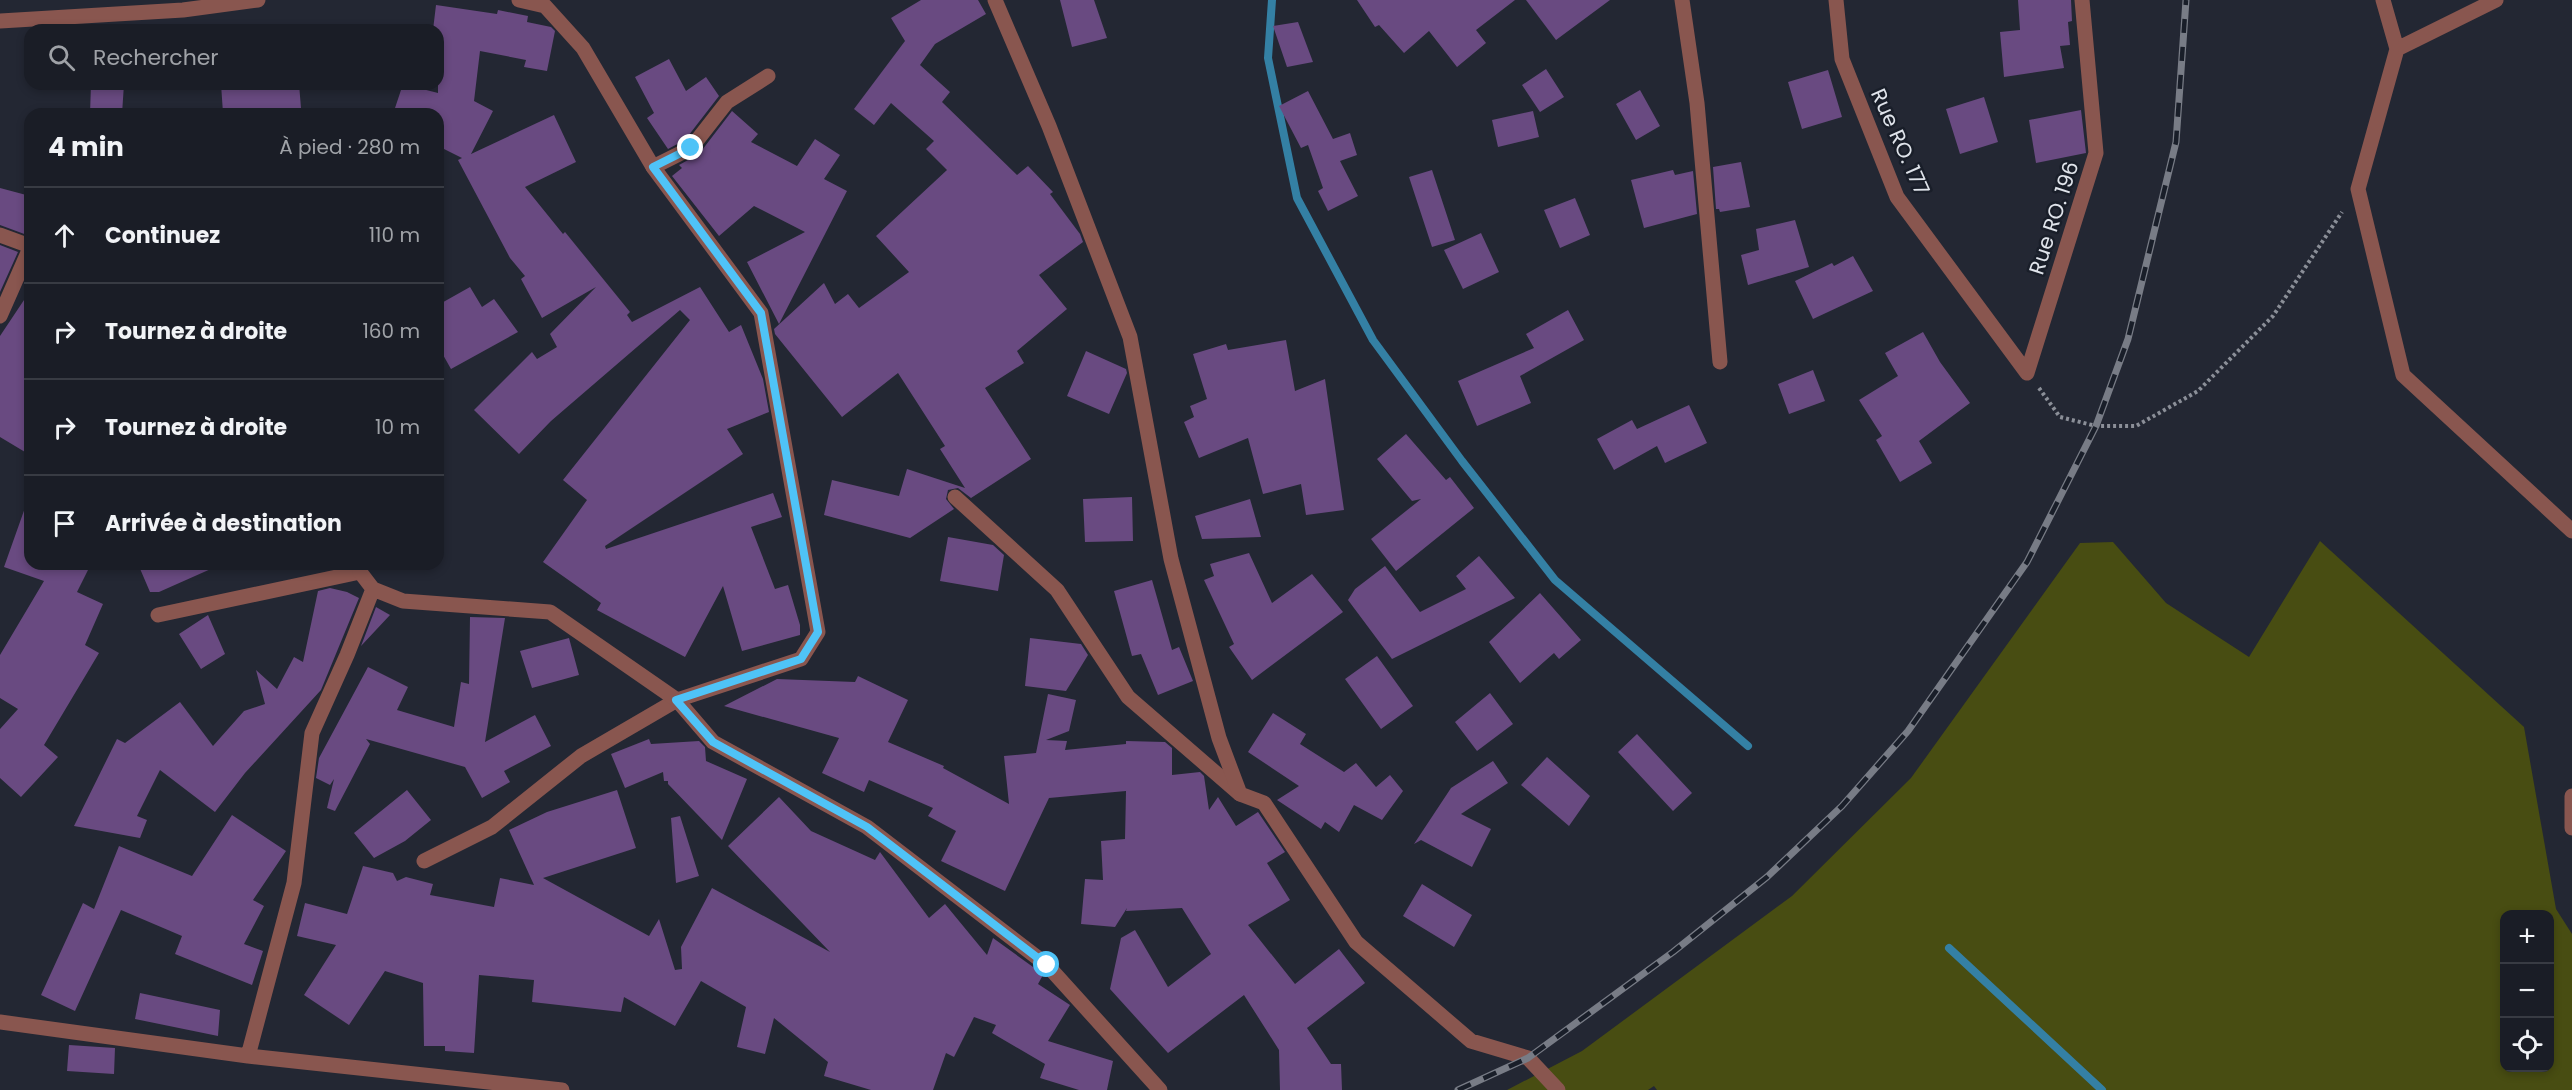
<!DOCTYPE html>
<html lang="fr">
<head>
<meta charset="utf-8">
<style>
	:root { --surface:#1a1d26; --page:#272a32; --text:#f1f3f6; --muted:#9fa2a7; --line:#383b43 }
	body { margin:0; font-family:Poppins,sans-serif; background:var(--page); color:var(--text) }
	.controls { position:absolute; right:18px; bottom:18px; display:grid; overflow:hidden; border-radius:12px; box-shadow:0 3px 9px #0003 }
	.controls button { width:54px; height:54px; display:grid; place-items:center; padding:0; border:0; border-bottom:2px solid var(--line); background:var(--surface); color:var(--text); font:30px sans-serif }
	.stop { position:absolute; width:18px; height:18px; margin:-14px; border:4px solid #4fc3f7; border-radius:50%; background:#fff }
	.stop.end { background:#4fc3f7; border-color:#fff; box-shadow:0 2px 6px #0008 }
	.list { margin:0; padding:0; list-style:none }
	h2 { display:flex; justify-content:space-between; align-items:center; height:78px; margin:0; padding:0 24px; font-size:26px }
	h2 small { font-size:20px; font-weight:400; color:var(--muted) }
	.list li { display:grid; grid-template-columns:39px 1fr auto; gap:18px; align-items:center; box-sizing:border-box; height:96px; padding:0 24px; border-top:2px solid var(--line) }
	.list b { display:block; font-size:22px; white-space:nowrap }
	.list em { font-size:20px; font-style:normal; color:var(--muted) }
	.icon { flex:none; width:33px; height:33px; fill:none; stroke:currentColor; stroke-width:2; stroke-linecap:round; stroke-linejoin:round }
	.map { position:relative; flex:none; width:2572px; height:1090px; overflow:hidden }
	.search { position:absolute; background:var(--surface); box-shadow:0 3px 9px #0003; left:24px; top:24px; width:420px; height:66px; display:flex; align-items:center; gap:15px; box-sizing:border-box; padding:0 21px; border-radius:18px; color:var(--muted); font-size:22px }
	.panel { position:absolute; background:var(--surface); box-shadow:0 3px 9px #0003; left:24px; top:108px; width:420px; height:462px; border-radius:18px }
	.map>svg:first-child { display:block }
</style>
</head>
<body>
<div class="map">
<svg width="2572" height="1090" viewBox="0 0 2572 1090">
	<rect width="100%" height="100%" fill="#232733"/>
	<path fill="#484d12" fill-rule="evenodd" d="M 2320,541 L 2524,727 L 2556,909 L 2572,934 L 2572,1090 L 1657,1090 L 1654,1086 L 1648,1090 L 1507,1090 L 1582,1051 L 1792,896 L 1911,778 L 2080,543 L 2113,542 L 2166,603 L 2249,657 ZM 2504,914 L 2550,914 L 2550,1068 L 2504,1068 Z"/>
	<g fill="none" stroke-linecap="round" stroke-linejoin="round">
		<path stroke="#3480a4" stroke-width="8" d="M 1272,0 L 1268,58 L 1297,198 L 1373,340 L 1462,461 L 1555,580 L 1748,746
			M 1949,948 L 2102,1090"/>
	</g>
	<path fill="#694a81" d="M 921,0 L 978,0 L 986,14 L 935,44 L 920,65 L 950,92 L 942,102 L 1017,175 L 1028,166 L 1053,192 L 1050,194 L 1080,234 L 1083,242 L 1039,275 L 1067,309 L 1017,351 L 1024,363 L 985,388 L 1031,459 L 971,498 L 958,488 L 948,490 L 946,499 L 954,509 L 910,538 L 824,515 L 832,480 L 899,496 L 907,469 L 965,488 L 940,449 L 945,446 L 898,373 L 842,417 L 775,334 L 774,329 L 824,283 L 835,304 L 848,294 L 859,308 L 909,272 L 876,236 L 947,170 L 926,149 L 934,141 L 891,103 L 874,125 L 854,109 L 905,41 L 891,18 Z
		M 1060,0 L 1094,0 L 1107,38 L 1072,47 Z
		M 1357,0 L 1515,0 L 1476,30 L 1486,43 L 1457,67 L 1429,31 L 1404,53 L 1379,25 L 1375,27 Z
		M 1526,0 L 1610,0 L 1556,40 Z
		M 2018,0 L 2071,0 L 2072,21 L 2068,22 L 2070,45 L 2060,46 L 2064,68 L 2004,77 L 2000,32 L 2020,30 Z
		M 436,5 L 497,14 L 498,10 L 528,16 L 527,22 L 551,27 L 555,31 L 547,71 L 524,67 L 526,60 L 480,51 L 474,101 L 493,111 L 471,154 L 554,115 L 576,162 L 525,187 L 563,234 L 565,232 L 630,312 L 627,315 L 632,322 L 700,287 L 729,332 L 741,325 L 763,379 L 769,412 L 727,429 L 743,454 L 605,546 L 606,549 L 773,493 L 782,517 L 751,527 L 775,589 L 788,585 L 800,625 L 800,635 L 742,651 L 723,586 L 685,657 L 597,610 L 601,603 L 543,562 L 587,500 L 563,480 L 690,320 L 680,310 L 551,421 L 519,454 L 474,410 L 532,352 L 537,359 L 557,347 L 550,334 L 596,287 L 542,318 L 521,279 L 525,276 L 510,258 L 458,160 L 462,158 L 438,146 L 438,114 L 393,114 L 403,84 L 438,93 L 438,30 L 433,30 Z
		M 1298,22 L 1313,62 L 1287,67 L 1273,26 Z
		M 669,59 L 686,91 L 706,77 L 719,96 L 685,140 L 668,149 L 647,118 L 654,113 L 635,77 Z
		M 1546,69 L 1564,97 L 1540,112 L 1522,85 Z
		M 1828,70 L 1842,117 L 1802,129 L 1788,82 Z
		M 91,84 L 124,84 L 122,114 L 90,114 Z
		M 221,84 L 299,84 L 301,108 L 223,113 Z
		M 1640,90 L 1660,126 L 1636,140 L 1616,104 Z
		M 1308,91 L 1333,139 L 1350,133 L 1357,155 L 1340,161 L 1358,196 L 1328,211 L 1318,191 L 1323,188 L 1308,145 L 1301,148 L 1279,106 Z
		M 1984,97 L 1998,142 L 1960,154 L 1946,109 Z
		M 2081,110 L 2086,153 L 2036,163 L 2029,120 Z
		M 732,111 L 758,134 L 751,142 L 797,166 L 815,139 L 840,155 L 824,179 L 847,191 L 779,324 L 747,262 L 805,232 L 754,206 L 719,236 L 672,176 L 682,168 L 679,165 L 699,154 Z
		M 1533,111 L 1539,137 L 1498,147 L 1492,120 Z
		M 1741,162 L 1750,207 L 1720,212 L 1719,209 L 1716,209 L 1713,167 Z
		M 1432,170 L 1455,240 L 1432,247 L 1409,177 Z
		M 1673,170 L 1675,175 L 1693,171 L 1697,214 L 1644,228 L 1631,180 Z
		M 0,188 L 30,196 L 30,228 L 27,235 L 0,225 Z
		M 1575,198 L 1590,235 L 1560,248 L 1544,210 Z
		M 1795,220 L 1809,267 L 1748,285 L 1741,255 L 1759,250 L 1756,229 Z
		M 1481,233 L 1499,272 L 1463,289 L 1444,250 Z
		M 0,245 L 18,252 L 0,292 Z
		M 1853,256 L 1873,291 L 1813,319 L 1795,281 L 1832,263 L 1834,266 Z
		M 470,287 L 482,307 L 494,299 L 518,332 L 451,369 L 438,346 L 438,305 Z
		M 30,291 L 30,455 L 0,437 L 0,336 Z
		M 1568,310 L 1584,340 L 1520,376 L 1531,403 L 1477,426 L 1458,381 L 1534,348 L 1526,334 Z
		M 1923,332 L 1940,362 L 1970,403 L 1919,441 L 1932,463 L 1900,482 L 1876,440 L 1882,436 L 1859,400 L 1898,376 L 1885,353 Z
		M 1286,340 L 1295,391 L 1325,379 L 1344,510 L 1306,515 L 1301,484 L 1263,494 L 1248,438 L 1199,458 L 1184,422 L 1194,417 L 1190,406 L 1207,399 L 1193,354 L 1226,344 L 1228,350 Z
		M 1086,351 L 1126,369 L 1127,373 L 1109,414 L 1067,396 Z
		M 1813,370 L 1825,401 L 1789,414 L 1778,384 Z
		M 1689,405 L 1707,443 L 1665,463 L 1657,446 L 1614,470 L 1597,439 L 1632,420 L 1637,429 Z
		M 1406,434 L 1446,480 L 1450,477 L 1474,508 L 1396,571 L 1371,539 L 1421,499 L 1412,501 L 1377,459 Z
		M 1132,497 L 1133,541 L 1085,542 L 1083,499 Z
		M 1250,499 L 1261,537 L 1202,539 L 1195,516 Z
		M 26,505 L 30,505 L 30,564 L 75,564 L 88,570 L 77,592 L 103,604 L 85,645 L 99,653 L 44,745 L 58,757 L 21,797 L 0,778 L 0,729 L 18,709 L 0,698 L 0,655 L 44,581 L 4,567 Z
		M 948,537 L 993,545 L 1004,555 L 998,591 L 940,581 Z
		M 1249,553 L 1272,603 L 1312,574 L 1343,612 L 1252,680 L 1229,647 L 1234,644 L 1204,580 L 1214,576 L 1210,564 Z
		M 1479,556 L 1515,598 L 1392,659 L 1348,600 L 1355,589 L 1385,566 L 1420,612 L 1466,589 L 1456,576 Z
		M 138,564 L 222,564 L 159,592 L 150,592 Z
		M 1152,580 L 1172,650 L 1179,647 L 1193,681 L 1158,695 L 1141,654 L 1132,656 L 1114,591 Z
		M 330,588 L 347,592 L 359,598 L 321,690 L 245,773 L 215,812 L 160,770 L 137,816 L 147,820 L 140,838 L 74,826 L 117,739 L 125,743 L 180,702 L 213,746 L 244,711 L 265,704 L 256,670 L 277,689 L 294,657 L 303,662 L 318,591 Z
		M 1540,593 L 1581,640 L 1559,659 L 1554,653 L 1520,683 L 1489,642 Z
		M 376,607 L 390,615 L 361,646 Z
		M 208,615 L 225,654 L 201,669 L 179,634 Z
		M 470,617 L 505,618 L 485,742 L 535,715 L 551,746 L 504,771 L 510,782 L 482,798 L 465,767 L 366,739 L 370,744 L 335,811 L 327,808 L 334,779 L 330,785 L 316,778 L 319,758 L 368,667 L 408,687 L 397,710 L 454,727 L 461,682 L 469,684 Z
		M 569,638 L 579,675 L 532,688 L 520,651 Z
		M 1030,638 L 1081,644 L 1088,655 L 1066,691 L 1025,686 Z
		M 1377,656 L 1413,706 L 1381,729 L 1345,679 Z
		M 858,676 L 908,700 L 888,742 L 944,766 L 943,768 L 1009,804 L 1004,756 L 1036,753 L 1048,694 L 1076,700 L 1069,731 L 1046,740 L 1067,741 L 1065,750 L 1126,744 L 1126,741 L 1165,742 L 1172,748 L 1172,775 L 1200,772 L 1204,776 L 1209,810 L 1218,797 L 1236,826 L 1258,812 L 1285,852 L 1267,863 L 1290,900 L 1248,925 L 1295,984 L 1339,949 L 1365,983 L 1307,1028 L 1331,1064 L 1341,1064 L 1342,1090 L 1280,1090 L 1279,1050 L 1244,995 L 1168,1053 L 1110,989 L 1121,938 L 1135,930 L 1168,987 L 1211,954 L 1182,908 L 1126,911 L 1127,908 L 1115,927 L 1081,924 L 1085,879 L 1103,880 L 1101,841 L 1125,839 L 1126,791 L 1049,798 L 1005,891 L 941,861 L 956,831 L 928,816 L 933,808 L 869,780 L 864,792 L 822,773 L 839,738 L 724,706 L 777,679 L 855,682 Z
		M 1490,693 L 1513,724 L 1477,751 L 1455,722 Z
		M 1273,713 L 1306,734 L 1300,744 L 1344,772 L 1356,763 L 1376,787 L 1390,775 L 1403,791 L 1382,820 L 1354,805 L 1339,832 L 1325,822 L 1321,829 L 1277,800 L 1299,786 L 1248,752 Z
		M 1637,734 L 1692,793 L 1673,811 L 1618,752 Z
		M 649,739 L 651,744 L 699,741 L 705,747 L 706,761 L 747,779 L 722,840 L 668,784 L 668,781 L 664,781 L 663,772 L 625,788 L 611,754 Z
		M 1547,757 L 1590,796 L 1569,826 L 1521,785 Z
		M 1493,761 L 1508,783 L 1461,814 L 1491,829 L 1472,867 L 1421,840 L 1414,844 L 1451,788 Z
		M 407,790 L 431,820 L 405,841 L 374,858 L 354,833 Z
		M 617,790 L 636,848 L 543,878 L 649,936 L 659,919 L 675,970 L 682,969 L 681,947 L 712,888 L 830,952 L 728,846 L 779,797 L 811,831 L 875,860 L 880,852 L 929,918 L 945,904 L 987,955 L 993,938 L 1040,972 L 1043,975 L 1038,984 L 1070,1005 L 1048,1041 L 1113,1061 L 1107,1090 L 1079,1090 L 1040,1078 L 1045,1064 L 992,1033 L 996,1025 L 974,1017 L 954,1057 L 946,1053 L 933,1090 L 871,1090 L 824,1076 L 828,1062 L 774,1018 L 765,1054 L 737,1047 L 746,1007 L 701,981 L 675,1026 L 624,997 L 621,1012 L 532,1002 L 534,980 L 479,975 L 474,1053 L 445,1051 L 445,1046 L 424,1046 L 423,983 L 385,971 L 349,1025 L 304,995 L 336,945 L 297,936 L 305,903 L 347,914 L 363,866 L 393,873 L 397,881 L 406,877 L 433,884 L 430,895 L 494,907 L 500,878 L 534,885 L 509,830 L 547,812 Z
		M 232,815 L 286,851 L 253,900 L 264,906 L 244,944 L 263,951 L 252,985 L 175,954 L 182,936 L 121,910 L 75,1011 L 41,995 L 83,903 L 94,909 L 119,846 L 192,876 Z
		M 680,816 L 699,876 L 676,883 L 671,818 Z
		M 1422,884 L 1472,915 L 1454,947 L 1403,916 Z
		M 140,993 L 220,1010 L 218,1036 L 135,1019 Z
		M 69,1045 L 115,1048 L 114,1074 L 67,1071 Z"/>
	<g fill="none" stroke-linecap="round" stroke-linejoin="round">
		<path stroke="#8b8f98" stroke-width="4" stroke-dasharray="3 3" stroke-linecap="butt" d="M 2039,388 L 2060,417 L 2096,426 L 2136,426 L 2198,391 L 2273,316 L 2342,212"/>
		<path stroke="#89564f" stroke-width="15" d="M 653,167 L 691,148 L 727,102 L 768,76
			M 0,316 L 30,248
			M 955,497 L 1057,590 L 1128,697 L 1240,794
			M 158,615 L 360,572
			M 2572,796 L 2572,828
			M 424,861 L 492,827 L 581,756 L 677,700"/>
		<path stroke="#89564f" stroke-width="15" d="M 519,0 L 545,6 L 583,48 L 653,167 L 761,313 L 818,632 L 801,659 L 677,700
			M 995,0 L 1049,126 L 1130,337 L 1171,559 L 1219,738 L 1240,794 L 1264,803 L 1356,942 L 1471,1041 L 1528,1058 L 1558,1090
			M 1682,0 L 1697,103 L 1720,362
			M 1836,0 L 1842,59 L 1897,197 L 2027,373
			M 2383,0 L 2397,49 L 2358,189 L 2403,375 L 2572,531
			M 0,21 L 183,10 L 258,0
			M 2397,49 L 2496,0
			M 0,235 L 30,246
			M 2027,373 L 2096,153 L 2082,0
			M 361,564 L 360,572 L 373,589 L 403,601 L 550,612 L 677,700 L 713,742 L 867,827 L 1047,965 L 1160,1090
			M 0,1022 L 248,1056 L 562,1090
			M 248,1056 L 294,883 L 312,733 L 347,655 L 373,589"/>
		<g stroke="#787c86" stroke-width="7">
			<path id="rail" d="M 1458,1090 L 1528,1058 L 1673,952 L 1767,877 L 1842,806 L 1908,731 L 2027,562 L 2096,426 L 2128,339 L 2176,142 L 2186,0"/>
		</g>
		<use href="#rail" stroke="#191e29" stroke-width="4.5" stroke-dasharray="14" stroke-linecap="butt"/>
	</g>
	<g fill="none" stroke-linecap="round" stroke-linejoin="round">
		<path stroke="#4fc3f7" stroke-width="8" d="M 691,148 L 653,167 L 761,313 L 818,632 L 801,659 L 676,700 L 713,742 L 867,827 L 1047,965"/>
	</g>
	<g text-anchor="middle" stroke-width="5" stroke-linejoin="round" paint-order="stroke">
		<g font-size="21" fill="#e0e4eb" stroke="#191e29">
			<text transform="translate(1900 142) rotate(66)" y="7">Rue RO. 177</text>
			<text transform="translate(2054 218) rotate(-72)" y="7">Rue RO. 196</text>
		</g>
	</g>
</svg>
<div class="controls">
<button>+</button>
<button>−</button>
<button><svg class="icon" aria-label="locate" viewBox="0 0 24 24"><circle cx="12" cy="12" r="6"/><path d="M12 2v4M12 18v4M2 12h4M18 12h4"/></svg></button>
</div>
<div class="stop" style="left:1047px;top:965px"></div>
<div class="stop end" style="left:691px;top:148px"></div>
<div class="search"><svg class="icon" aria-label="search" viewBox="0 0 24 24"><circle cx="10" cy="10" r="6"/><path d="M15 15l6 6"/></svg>Rechercher</div>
<section class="panel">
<h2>4 min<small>À pied · 280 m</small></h2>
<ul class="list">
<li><svg class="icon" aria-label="ahead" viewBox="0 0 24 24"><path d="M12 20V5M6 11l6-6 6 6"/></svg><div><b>Continuez</b></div><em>110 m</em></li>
<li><svg class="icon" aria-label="right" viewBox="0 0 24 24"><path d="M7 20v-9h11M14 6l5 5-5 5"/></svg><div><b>Tournez à droite</b></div><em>160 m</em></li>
<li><svg class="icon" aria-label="right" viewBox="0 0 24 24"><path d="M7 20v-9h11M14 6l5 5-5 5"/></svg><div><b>Tournez à droite</b></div><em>10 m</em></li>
<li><svg class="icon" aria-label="arrive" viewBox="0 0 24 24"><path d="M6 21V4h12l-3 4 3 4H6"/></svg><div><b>Arrivée à destination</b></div></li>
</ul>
</section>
</div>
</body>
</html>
